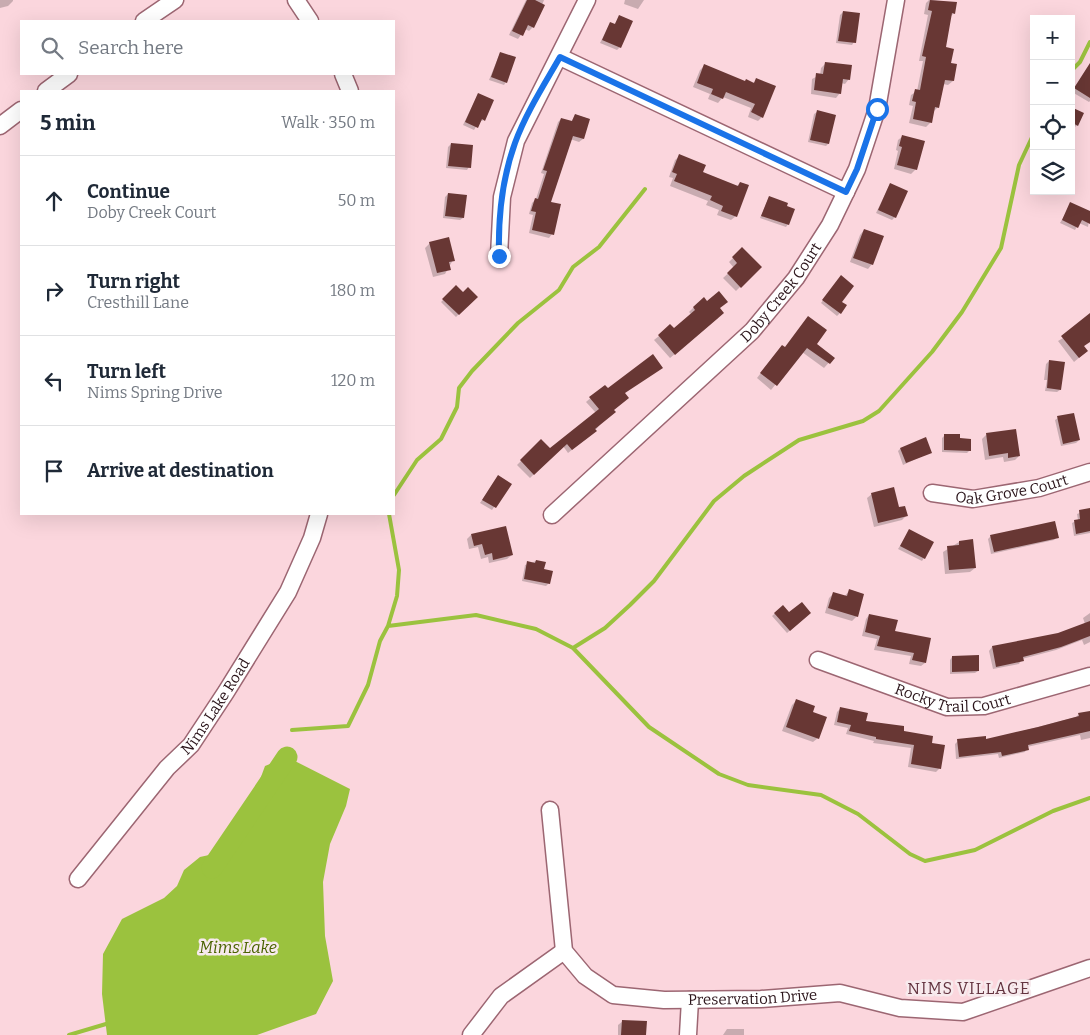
<!DOCTYPE html>
<html lang="en">
<head>
<meta charset="utf-8">
<style>
	:root { --surface:#fff; --page:#f6f6f7; --text:#1f2937; --muted:#747a83; --line:#e0e1e3 }
	body { margin:0; font-family:Bitter,serif; background:var(--page); color:var(--text) }
	.controls { position:absolute; right:15px; top:15px; display:grid; overflow:hidden; border-radius:0px; box-shadow:0 5px 20px #0002 }
	.controls button { width:45px; height:45px; display:grid; place-items:center; padding:0; border:0; border-bottom:1px solid var(--line); background:var(--surface); color:var(--text); font:25px sans-serif }
	.stop { position:absolute; width:15px; height:15px; margin:-11px; border:4px solid #1a73e8; border-radius:50%; background:#fff }
	.stop.end { background:#1a73e8; border-color:#fff; box-shadow:0 1px 5px #0008 }
	.list { margin:0; padding:0; list-style:none }
	h2 { display:flex; justify-content:space-between; align-items:center; height:65px; margin:0; padding:0 20px; font-size:21px }
	h2 small { font-size:16px; font-weight:400; color:var(--muted) }
	.list li { display:grid; grid-template-columns:32px 1fr auto; gap:15px; align-items:center; box-sizing:border-box; height:90px; padding:0 20px; border-top:1px solid var(--line) }
	.list b { display:block; font-size:19px; white-space:nowrap }
	.list p { margin:0; font-size:16px; white-space:nowrap; color:var(--muted) }
	.list em { font-size:16px; font-style:normal; color:var(--muted) }
	.icon { flex:none; width:28px; height:28px; fill:none; stroke:currentColor; stroke-width:2; stroke-linecap:round; stroke-linejoin:round }
	.map { position:relative; flex:none; width:1090px; height:1035px; overflow:hidden }
	.search { position:absolute; background:var(--surface); box-shadow:0 5px 20px #0002; left:20px; top:20px; width:375px; height:55px; display:flex; align-items:center; gap:12px; box-sizing:border-box; padding:0 18px; border-radius:0px; color:var(--muted); font-size:19px }
	.panel { position:absolute; background:var(--surface); box-shadow:0 5px 20px #0002; left:20px; top:90px; width:375px; height:425px; border-radius:0px }
	.map>svg:first-child { display:block }
</style>
</head>
<body>
<div class="map">
<svg width="1090" height="1035" viewBox="0 0 1090 1035">
	<rect width="100%" height="100%" fill="#fbd6dd"/>
	<path fill="#9bc23e" d="M 287,757 L 350,789 L 346,806 L 330,844 L 323,882 L 325,936 L 333,981 L 316,1014 L 257,1035 L 107,1035 L 102,994 L 103,954 L 122,919 L 164,898 L 177,886 L 184,870 L 200,857 L 218,853 L 240,834 L 265,766 Z"/>
	<path fill="#0003" d="M 0,0 L 13,0 L 13,1 L 8,6 L 0,8 Z
		M 526,0 L 544,0 L 542,5 L 544,6 L 533,27 L 529,31 L 525,29 L 518,39 L 509,35 Z
		M 625,0 L 644,0 L 638,9 L 624,4 Z
		M 929,0 L 956,3 L 954,13 L 949,18 L 944,48 L 953,81 L 948,85 L 943,84 L 938,107 L 933,112 L 931,122 L 926,127 L 909,123 L 913,106 L 909,105 L 911,95 L 917,91 L 923,61 L 919,61 L 928,15 L 924,14 L 926,3 Z
		M 843,12 L 854,42 L 852,45 L 836,43 L 840,15 Z
		M 619,17 L 620,47 L 617,50 L 600,43 L 608,27 L 610,24 L 614,25 Z
		M 500,53 L 506,82 L 504,85 L 489,80 Z
		M 825,64 L 849,79 L 845,84 L 841,83 L 840,93 L 836,98 L 811,94 L 812,79 L 820,75 L 821,68 Z
		M 1090,64 L 1090,101 L 1089,102 L 1072,92 Z
		M 705,65 L 744,82 L 753,83 L 757,80 L 762,117 L 758,121 L 748,117 L 751,108 L 723,97 L 718,103 L 708,99 L 710,94 L 693,87 L 700,70 Z
		M 478,94 L 484,120 L 479,122 L 474,130 L 463,125 Z
		M 1071,109 L 1077,125 L 1073,129 L 1071,128 Z
		M 817,112 L 828,144 L 826,146 L 808,142 L 814,114 Z
		M 575,115 L 589,119 L 583,139 L 579,142 L 570,139 L 549,203 L 552,234 L 549,238 L 529,233 L 533,215 L 529,214 L 532,203 L 536,199 L 544,174 L 541,173 L 558,122 L 561,119 L 571,122 Z
		M 903,136 L 916,169 L 911,174 L 894,169 L 898,151 L 896,150 L 898,140 Z
		M 451,144 L 469,167 L 467,170 L 446,168 L 448,147 Z
		M 680,156 L 702,173 L 736,187 L 740,183 L 736,216 L 731,220 L 717,215 L 719,210 L 706,205 L 708,201 L 670,186 L 673,178 L 669,177 L 675,160 Z
		M 890,184 L 895,217 L 892,220 L 876,213 Z
		M 448,194 L 463,218 L 460,220 L 443,218 L 445,197 Z
		M 769,197 L 788,224 L 786,227 L 760,218 Z
		M 1071,204 L 1090,212 L 1088,227 L 1079,223 L 1075,230 L 1060,223 Z
		M 864,230 L 872,264 L 868,269 L 850,262 L 860,235 Z
		M 430,243 L 453,260 L 445,274 L 433,277 L 425,248 Z
		M 742,249 L 760,267 L 736,291 L 723,278 L 734,268 L 729,262 Z
		M 838,280 L 841,302 L 840,313 L 837,316 L 821,303 Z
		M 456,287 L 462,292 L 476,297 L 456,317 L 441,302 Z
		M 693,308 L 719,309 L 718,318 L 670,358 L 654,340 L 659,336 L 674,330 L 692,315 L 689,312 Z
		M 1090,322 L 1090,341 L 1083,347 L 1087,351 L 1074,362 L 1058,341 Z
		M 815,344 L 833,358 L 824,368 L 802,352 L 771,390 L 757,378 L 778,351 Z
		M 1049,361 L 1060,390 L 1057,392 L 1045,391 L 1047,380 L 1044,380 L 1046,364 Z
		M 604,386 L 613,410 L 591,435 L 568,453 L 563,446 L 530,478 L 517,465 L 541,441 L 550,449 L 596,413 L 586,402 Z
		M 1058,418 L 1079,440 L 1076,443 L 1061,446 L 1055,420 Z
		M 945,435 L 959,439 L 970,450 L 967,453 L 942,452 L 942,438 Z
		M 986,435 L 1019,456 L 1015,460 L 1004,462 L 1003,457 L 985,460 L 982,439 Z
		M 900,449 L 931,452 L 903,465 L 898,451 Z
		M 496,479 L 510,484 L 492,510 L 480,503 Z
		M 872,494 L 898,508 L 906,516 L 902,520 L 874,527 L 867,498 Z
		M 1090,509 L 1090,533 L 1074,536 L 1072,523 L 1078,520 L 1077,514 Z
		M 910,530 L 924,558 L 922,561 L 898,549 Z
		M 471,535 L 512,555 L 507,559 L 489,563 L 488,557 L 481,559 L 478,547 L 469,549 L 467,539 Z
		M 991,536 L 1057,537 L 1054,540 L 991,554 L 988,539 Z
		M 959,542 L 975,568 L 970,572 L 945,574 L 943,552 Z
		M 536,561 L 549,583 L 546,586 L 522,581 L 525,565 Z
		M 849,591 L 857,616 L 852,621 L 825,613 L 829,598 L 834,593 L 844,597 Z
		M 783,606 L 789,614 L 807,616 L 787,633 L 772,616 Z
		M 1090,613 L 1090,642 L 1084,645 L 1082,640 L 1056,650 L 1022,659 L 1019,664 L 993,669 L 989,651 L 992,647 L 1058,635 L 1085,624 L 1083,618 Z
		M 869,615 L 894,632 L 925,663 L 921,666 L 909,664 L 911,656 L 874,650 L 877,639 L 862,636 L 866,619 Z
		M 952,657 L 978,671 L 975,673 L 950,674 L 950,660 Z
		M 797,700 L 812,713 L 818,738 L 813,742 L 782,731 L 792,705 Z
		M 841,708 L 864,722 L 902,732 L 930,744 L 940,768 L 936,772 L 908,767 L 911,748 L 873,743 L 874,741 L 846,734 L 848,728 L 834,725 L 837,712 Z
		M 1079,714 L 1090,717 L 1090,738 L 1081,740 L 1080,735 L 1027,747 L 1025,752 L 999,758 L 998,754 L 956,759 L 955,744 L 958,741 L 985,741 L 1076,717 Z
		M 623,1021 L 645,1035 L 618,1035 L 618,1025 Z
		M 727,1029 L 744,1029 L 744,1035 L 723,1035 Z"/>
	<g fill="none" stroke-linecap="round" stroke-linejoin="round">
		<path stroke="#9bc23e" stroke-width="4" d="M 1071,71 L 1080,62 L 1090,42
			M 394,495 L 417,460 L 441,439 L 457,407 L 459,388 L 472,371 L 518,323 L 559,290 L 573,267 L 599,247 L 645,189
			M 388,626 L 476,615 L 536,629 L 573,648 L 649,727 L 719,774 L 748,785 L 821,795 L 858,814 L 910,854 L 925,861 L 975,850 L 1053,811 L 1090,798
			M 573,648 L 605,628 L 630,605 L 654,581 L 714,501 L 744,476 L 799,440 L 863,421 L 879,411 L 932,352 L 962,312 L 1001,248 L 1019,165 L 1034,133
			M 292,730 L 348,726 L 368,685 L 380,641 L 388,626 L 397,596 L 399,570 L 389,514
			M 69,1035 L 106,1024"/>
		<path stroke="#9bc23e" stroke-width="21" d="M 212,868 L 287,757"/>
	</g>
	<path fill="#683734" d="M 527,0 L 535,0 L 545,5 L 534,28 L 528,25 L 523,36 L 512,31 Z
		M 930,0 L 957,2 L 955,14 L 952,13 L 946,47 L 954,49 L 951,63 L 957,64 L 954,81 L 945,80 L 939,108 L 935,107 L 932,123 L 913,119 L 916,102 L 912,101 L 915,89 L 920,90 L 926,57 L 922,56 L 932,11 L 928,10 Z
		M 843,11 L 860,13 L 856,43 L 838,41 Z
		M 619,15 L 633,21 L 621,48 L 602,40 L 610,22 L 615,24 Z
		M 500,52 L 516,57 L 507,83 L 491,77 Z
		M 825,62 L 852,65 L 850,80 L 843,79 L 841,94 L 814,90 L 816,73 L 823,74 Z
		M 1090,63 L 1090,98 L 1074,88 Z
		M 704,64 L 745,81 L 746,79 L 754,83 L 756,78 L 776,86 L 763,118 L 751,112 L 755,104 L 726,92 L 723,99 L 711,94 L 713,89 L 697,83 Z
		M 478,93 L 494,100 L 485,121 L 482,119 L 478,128 L 465,122 Z
		M 1071,107 L 1084,113 L 1078,126 L 1071,122 Z
		M 817,110 L 836,115 L 829,144 L 810,140 Z
		M 575,114 L 590,119 L 584,139 L 573,136 L 551,202 L 561,204 L 554,235 L 532,230 L 536,212 L 531,211 L 535,198 L 538,199 L 547,171 L 543,170 L 561,118 L 572,121 Z
		M 902,135 L 925,141 L 917,170 L 897,165 L 902,147 L 899,146 Z
		M 451,143 L 473,145 L 471,168 L 448,166 Z
		M 679,154 L 706,165 L 703,172 L 738,186 L 740,182 L 749,185 L 737,217 L 721,211 L 723,206 L 710,200 L 712,196 L 674,181 L 677,174 L 672,172 Z
		M 890,183 L 908,191 L 896,218 L 878,210 Z
		M 448,193 L 467,195 L 464,218 L 445,216 Z
		M 769,196 L 788,203 L 787,206 L 795,209 L 789,225 L 761,216 Z
		M 1070,202 L 1090,211 L 1090,224 L 1082,220 L 1078,228 L 1062,220 Z
		M 864,229 L 884,236 L 873,265 L 853,258 Z
		M 449,237 L 455,261 L 449,262 L 451,270 L 437,273 L 429,242 Z
		M 742,247 L 762,267 L 741,288 L 727,273 L 737,263 L 732,257 Z
		M 841,275 L 854,286 L 842,302 L 847,305 L 841,314 L 822,300 Z
		M 456,285 L 463,292 L 468,287 L 478,297 L 459,315 L 442,299 Z
		M 719,291 L 728,302 L 720,308 L 724,313 L 675,355 L 658,335 L 670,324 L 674,328 L 695,310 L 693,307 L 704,297 L 707,301 Z
		M 1090,313 L 1090,342 L 1084,346 L 1088,351 L 1079,358 L 1061,336 Z
		M 808,316 L 827,330 L 817,344 L 835,358 L 830,364 L 807,348 L 777,386 L 760,373 L 782,345 L 785,347 Z
		M 653,354 L 663,368 L 625,393 L 629,398 L 614,410 L 616,412 L 595,429 L 597,431 L 572,450 L 567,444 L 534,475 L 520,460 L 541,439 L 550,448 L 599,409 L 589,397 L 605,385 L 608,388 Z
		M 1049,360 L 1065,362 L 1061,390 L 1047,388 Z
		M 1074,413 L 1080,440 L 1063,444 L 1057,416 Z
		M 1016,429 L 1020,456 L 1008,458 L 1008,453 L 989,456 L 986,433 Z
		M 944,434 L 960,434 L 960,438 L 971,439 L 971,451 L 944,450 Z
		M 926,437 L 932,453 L 906,463 L 900,448 Z
		M 498,475 L 512,484 L 496,508 L 482,500 Z
		M 894,487 L 899,507 L 905,506 L 908,516 L 878,523 L 871,493 Z
		M 1090,508 L 1090,531 L 1076,534 L 1074,520 L 1080,519 L 1079,510 Z
		M 1055,521 L 1059,538 L 994,552 L 990,535 Z
		M 506,526 L 513,555 L 493,560 L 492,553 L 485,555 L 482,544 L 474,546 L 471,534 Z
		M 909,529 L 934,542 L 925,559 L 900,546 Z
		M 973,539 L 976,568 L 949,570 L 947,546 L 959,545 L 959,541 Z
		M 536,560 L 546,562 L 544,569 L 553,571 L 550,584 L 524,579 L 527,561 L 535,563 Z
		M 849,589 L 864,594 L 858,617 L 828,608 L 833,592 L 847,596 Z
		M 802,602 L 811,613 L 790,631 L 774,613 L 783,605 L 789,612 Z
		M 869,614 L 898,620 L 895,631 L 931,638 L 926,663 L 912,660 L 914,653 L 877,646 L 880,636 L 865,632 Z
		M 1090,621 L 1090,636 L 1061,647 L 1023,657 L 1024,661 L 996,667 L 992,646 L 1058,633 Z
		M 979,655 L 979,671 L 952,672 L 952,656 Z
		M 796,699 L 815,706 L 813,712 L 827,717 L 819,739 L 786,727 Z
		M 840,707 L 868,713 L 866,721 L 904,726 L 904,731 L 933,736 L 932,743 L 945,745 L 941,769 L 911,764 L 914,745 L 876,739 L 876,737 L 849,731 L 851,725 L 837,722 Z
		M 1090,711 L 1090,731 L 1028,745 L 1029,750 L 1002,756 L 1001,752 L 959,757 L 957,739 L 986,736 L 986,739 L 1038,727 L 1079,716 L 1078,713 Z
		M 622,1020 L 647,1021 L 646,1035 L 621,1035 Z"/>
	<g fill="none" stroke-linecap="round" stroke-linejoin="round">
		<g stroke="#9c6672" stroke-width="19">
			<g id="minor">
				<path d="M 296,0 L 310,21"/>
				<path d="M 144,21 L 175,0"/>
				<path d="M 560,57 L 846,192"/>
				<path d="M 343,74 L 350,91"/>
				<path d="M 46,91 L 69,74"/>
				<path d="M 0,126 L 21,110"/>
				<path d="M 499,256 L 502,197 L 516,141 L 587,0"/>
				<path id="s1" d="M 932,493 L 973,499 L 1039,488 L 1090,472"/>
				<path id="s2" d="M 552,515 L 752,331 L 796,278 L 830,225 L 857,169 L 877,109 L 896,0"/>
				<path id="s3" d="M 818,660 L 947,707 L 984,706 L 1090,676"/>
				<path id="s4" d="M 550,810 L 564,951 L 585,976 L 613,995 L 664,1000 L 761,999 L 840,993 L 900,1008 L 963,1012 L 1090,968"/>
				<path id="s5" d="M 78,879 L 167,768 L 191,745 L 226,692 L 288,592 L 312,538 L 319,514"/>
				<path d="M 471,1035 L 501,996 L 564,951"/>
				<path d="M 688,1035 L 690,1000"/>
			</g>
		</g>
		<use href="#minor" stroke="#fff" stroke-width="16"/>
	</g>
	<g fill="none" stroke-linecap="round" stroke-linejoin="round">
		<path stroke="#1a73e8" stroke-width="6" d="M 499,256 C 498,217 502,179 515,143 C 526,113 544,85 560,57 L 846,192 L 857,169 L 877,109"/>
	</g>
	<g text-anchor="middle" stroke-width="5" stroke-linejoin="round" paint-order="stroke">
		<g font-size="15" fill="#2a141a" stroke="#f7eaed">
			<text dy="5" stroke="none"><textPath href="#s2" startOffset="320">Doby Creek Court</textPath></text>
			<text dy="5" stroke="none"><textPath href="#s1" startOffset="81">Oak Grove Court</textPath></text>
			<text dy="5" stroke="none"><textPath href="#s3" startOffset="142">Rocky Trail Court</textPath></text>
			<text dy="5" stroke="none"><textPath href="#s5" startOffset="221">Nims Lake Road</textPath></text>
			<text dy="5" stroke="none"><textPath href="#s4" startOffset="348">Preservation Drive</textPath></text>
		</g>
		<g font-size="16" font-style="italic" fill="#4a6200" stroke="#f7eaed">
			<text x="238" y="953">Mims Lake</text>
		</g>
		<g font-size="16" letter-spacing="1" fill="#63333f" stroke="#f7eaed">
			<text x="969" y="994">NIMS VILLAGE</text>
		</g>
	</g>
</svg>
<div class="controls">
<button>+</button>
<button>−</button>
<button><svg class="icon" aria-label="locate" viewBox="0 0 24 24"><circle cx="12" cy="12" r="6"/><path d="M12 2v4M12 18v4M2 12h4M18 12h4"/></svg></button>
<button><svg class="icon" aria-label="layers" viewBox="0 0 24 24"><path d="M12 4l9 5-9 5-9-5zM3 14l9 5 9-5"/></svg></button>
</div>
<div class="stop" style="left:877px;top:109px"></div>
<div class="stop end" style="left:499px;top:256px"></div>
<div class="search"><svg class="icon" aria-label="search" viewBox="0 0 24 24"><circle cx="10" cy="10" r="6"/><path d="M15 15l6 6"/></svg>Search here</div>
<section class="panel">
<h2>5 min<small>Walk · 350 m</small></h2>
<ul class="list">
<li><svg class="icon" aria-label="ahead" viewBox="0 0 24 24"><path d="M12 20V5M6 11l6-6 6 6"/></svg><div><b>Continue</b><p>Doby Creek Court</p></div><em>50 m</em></li>
<li><svg class="icon" aria-label="right" viewBox="0 0 24 24"><path d="M7 20v-9h11M14 6l5 5-5 5"/></svg><div><b>Turn right</b><p>Cresthill Lane</p></div><em>180 m</em></li>
<li><svg class="icon" aria-label="left" viewBox="0 0 24 24"><path d="M17 20v-9H6M10 6l-5 5 5 5"/></svg><div><b>Turn left</b><p>Nims Spring Drive</p></div><em>120 m</em></li>
<li><svg class="icon" aria-label="arrive" viewBox="0 0 24 24"><path d="M6 21V4h12l-3 4 3 4H6"/></svg><div><b>Arrive at destination</b></div></li>
</ul>
</section>
</div>
</body>
</html>
